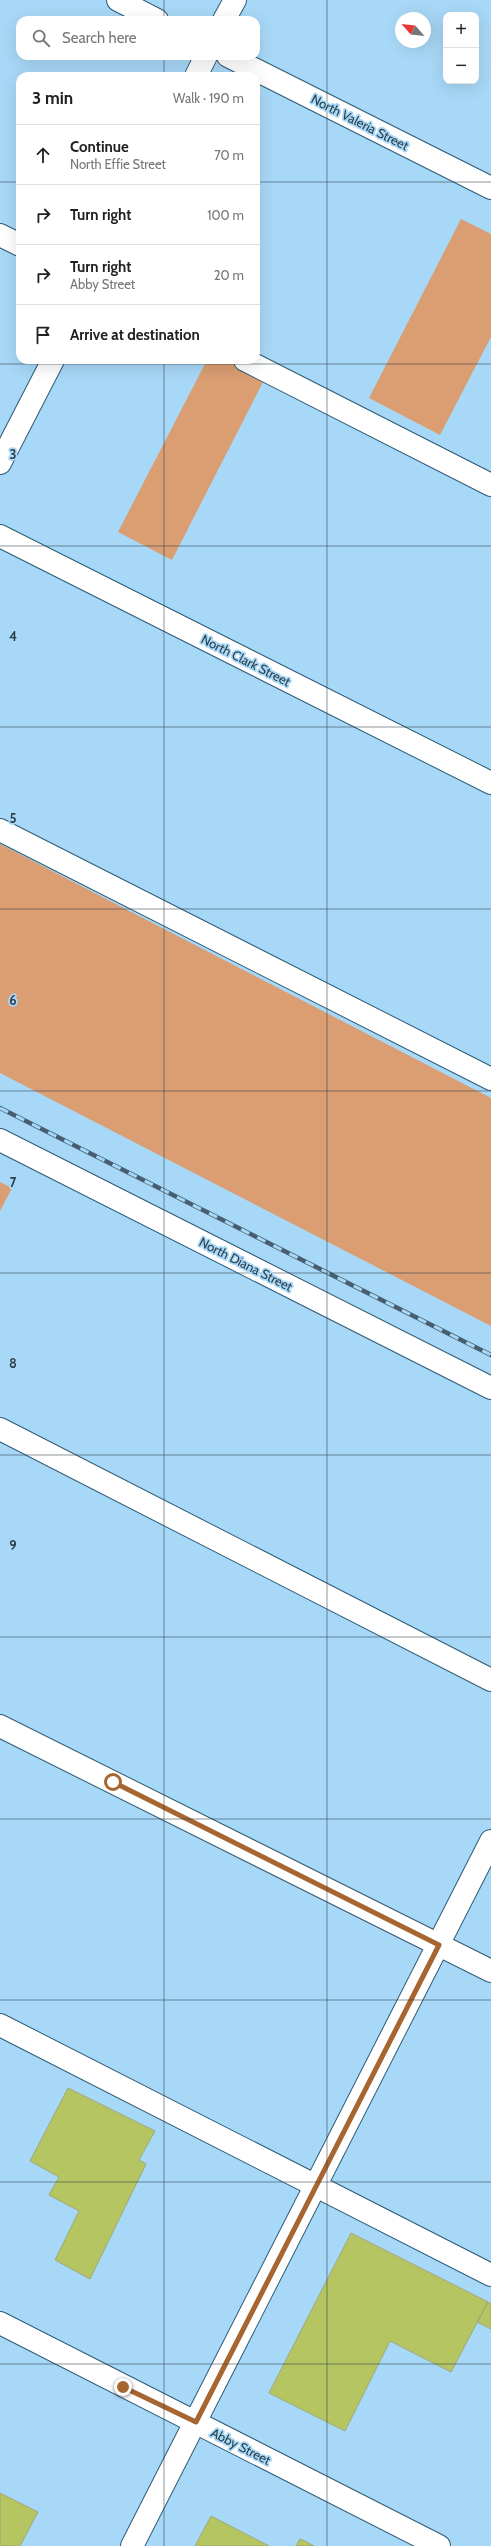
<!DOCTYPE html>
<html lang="en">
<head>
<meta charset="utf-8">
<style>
	:root { --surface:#fff; --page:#f6f6f6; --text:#222; --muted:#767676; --line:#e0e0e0 }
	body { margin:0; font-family:Cabin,sans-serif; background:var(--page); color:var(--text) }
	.controls { position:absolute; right:12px; top:12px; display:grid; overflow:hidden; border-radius:8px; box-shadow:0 4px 16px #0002 }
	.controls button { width:36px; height:36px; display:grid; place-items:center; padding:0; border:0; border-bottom:1px solid var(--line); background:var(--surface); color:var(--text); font:20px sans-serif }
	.compass { position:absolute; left:395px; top:12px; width:36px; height:36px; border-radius:50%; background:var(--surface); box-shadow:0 4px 16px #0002; rotate:297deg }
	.stop { position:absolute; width:12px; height:12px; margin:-9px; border:3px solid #a76631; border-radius:50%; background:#fff }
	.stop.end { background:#a76631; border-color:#fff; box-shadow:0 1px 4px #0008 }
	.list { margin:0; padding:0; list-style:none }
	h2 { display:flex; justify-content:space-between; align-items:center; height:52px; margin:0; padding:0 16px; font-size:17px }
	h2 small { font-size:13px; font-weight:400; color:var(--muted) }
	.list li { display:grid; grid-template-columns:26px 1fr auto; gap:12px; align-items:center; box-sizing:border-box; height:60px; padding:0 16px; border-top:1px solid var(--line) }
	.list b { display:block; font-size:15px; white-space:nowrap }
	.list p { margin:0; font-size:13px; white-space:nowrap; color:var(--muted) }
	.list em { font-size:13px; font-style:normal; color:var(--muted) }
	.icon { flex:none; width:22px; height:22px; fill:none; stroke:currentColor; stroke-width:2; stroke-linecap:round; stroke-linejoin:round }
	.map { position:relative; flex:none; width:491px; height:2546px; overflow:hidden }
	.search { position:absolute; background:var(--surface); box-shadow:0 4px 16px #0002; left:16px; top:16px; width:244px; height:44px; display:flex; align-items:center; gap:10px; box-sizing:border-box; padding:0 14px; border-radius:12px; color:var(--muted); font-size:15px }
	.panel { position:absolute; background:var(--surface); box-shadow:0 4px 16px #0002; left:16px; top:72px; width:244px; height:292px; border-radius:12px }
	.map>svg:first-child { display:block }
</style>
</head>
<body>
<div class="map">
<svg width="491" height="2546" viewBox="0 0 491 2546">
	<rect width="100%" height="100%" fill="#a8d8f7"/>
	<path fill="#da9e72" d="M 461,219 L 491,234 L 491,337 L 440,435 L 369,398 Z
		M 207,360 L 226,360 L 264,380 L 172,560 L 118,532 Z
		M 0,844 L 491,1098 L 491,1326 L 0,1073 Z
		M 0,1182 L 12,1188 L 0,1211 Z"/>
	<path fill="#b5c562" stroke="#9ea878" d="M 68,2088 L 155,2131 L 139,2160 L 146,2164 L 90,2279 L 55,2260 L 79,2211 L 49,2195 L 59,2177 L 30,2161 Z
		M 351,2233 L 488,2302 L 451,2372 L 390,2341 L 345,2431 L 269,2393 Z
		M 488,2302 L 491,2304 L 491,2329 L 477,2322 Z
		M 0,2493 L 38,2512 L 20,2546 L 0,2546 Z
		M 211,2516 L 269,2546 L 195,2546 Z
		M 300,2539 L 307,2542 L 314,2546 L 296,2546 Z"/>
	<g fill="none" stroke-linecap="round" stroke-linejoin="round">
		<g stroke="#2e5b75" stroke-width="24">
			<path id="minor" d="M 118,0 L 157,20
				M 224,20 L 235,0
				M 228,56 L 491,188
				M 196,76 L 206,56
				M 0,235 L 20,245
				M 245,360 L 491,485
				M 0,463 L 53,360
				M 0,536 L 491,783
				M 0,830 L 491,1079
				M 0,1140 L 491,1388
				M 0,1429 L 491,1680
				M 0,1726 L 491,1971
				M 0,2025 L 491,2275
				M 132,2546 L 491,1841"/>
		</g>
		<g stroke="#2e5b75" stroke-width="24">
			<path id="major" d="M 0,2323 L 439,2546"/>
		</g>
		<use href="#minor" stroke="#fff" stroke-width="22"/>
		<use href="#major" stroke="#fff" stroke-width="22"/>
		<g stroke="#455f6f" stroke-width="4.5">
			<path id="rail" d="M 0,1108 L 491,1355"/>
		</g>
		<use href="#rail" stroke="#a8d8f7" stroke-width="3" stroke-dasharray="9" stroke-linecap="butt"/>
	</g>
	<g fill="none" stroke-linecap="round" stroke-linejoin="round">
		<path stroke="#a76631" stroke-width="5" d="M 113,1782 L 439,1945 L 196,2422 L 123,2387"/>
	</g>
	<path fill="none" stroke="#2b3f4b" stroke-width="1" stroke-opacity="0.55" d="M 164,0 L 164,20M 327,0 L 327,2546M 164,56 L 164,76M 0,182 L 20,182M 256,182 L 491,182M 164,360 L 164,2546M 0,364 L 491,364M 0,546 L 491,546M 0,727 L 491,727M 0,909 L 491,909M 0,1091 L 491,1091M 0,1273 L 491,1273M 0,1455 L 491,1455M 0,1637 L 491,1637M 0,1819 L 491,1819M 0,2000 L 491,2000M 0,2182 L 491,2182M 0,2364 L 491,2364"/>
	<g text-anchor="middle" stroke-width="3.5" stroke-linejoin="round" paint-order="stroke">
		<g font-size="13" fill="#2b3f4b" stroke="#a8d8f7">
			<text transform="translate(360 122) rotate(27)" y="5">North Valeria Street</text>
			<text transform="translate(246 660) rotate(27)" y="5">North Clark Street</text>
			<text transform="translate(246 1264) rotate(27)" y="5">North Diana Street</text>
			<text transform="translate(241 2446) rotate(27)" y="5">Abby Street</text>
		</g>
	</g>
	<g font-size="13" text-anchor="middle" font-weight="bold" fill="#2b3f4b" stroke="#a8d8f7" stroke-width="3.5" stroke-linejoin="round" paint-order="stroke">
		<text x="13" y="459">3</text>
		<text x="13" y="641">4</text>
		<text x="13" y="823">5</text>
		<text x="13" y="1005">6</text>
		<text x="13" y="1187">7</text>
		<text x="13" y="1368">8</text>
		<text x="13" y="1550">9</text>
	</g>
</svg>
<div class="controls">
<button>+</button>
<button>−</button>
</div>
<svg class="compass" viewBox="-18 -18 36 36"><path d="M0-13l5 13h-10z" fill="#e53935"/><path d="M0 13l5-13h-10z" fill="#767676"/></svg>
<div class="stop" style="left:113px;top:1782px"></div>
<div class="stop end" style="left:123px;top:2387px"></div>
<div class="search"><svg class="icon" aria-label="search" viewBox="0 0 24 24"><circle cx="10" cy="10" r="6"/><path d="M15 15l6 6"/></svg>Search here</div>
<section class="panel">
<h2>3 min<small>Walk · 190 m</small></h2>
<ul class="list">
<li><svg class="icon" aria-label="ahead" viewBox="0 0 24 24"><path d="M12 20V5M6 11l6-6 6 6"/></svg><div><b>Continue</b><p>North Effie Street</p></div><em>70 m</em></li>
<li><svg class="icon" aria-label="right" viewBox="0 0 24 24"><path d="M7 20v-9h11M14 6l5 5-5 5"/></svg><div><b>Turn right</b></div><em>100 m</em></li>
<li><svg class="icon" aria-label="right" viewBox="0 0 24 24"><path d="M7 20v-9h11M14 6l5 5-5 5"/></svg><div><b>Turn right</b><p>Abby Street</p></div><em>20 m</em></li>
<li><svg class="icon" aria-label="arrive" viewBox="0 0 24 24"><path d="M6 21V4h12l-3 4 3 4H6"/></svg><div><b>Arrive at destination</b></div></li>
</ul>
</section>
</div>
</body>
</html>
